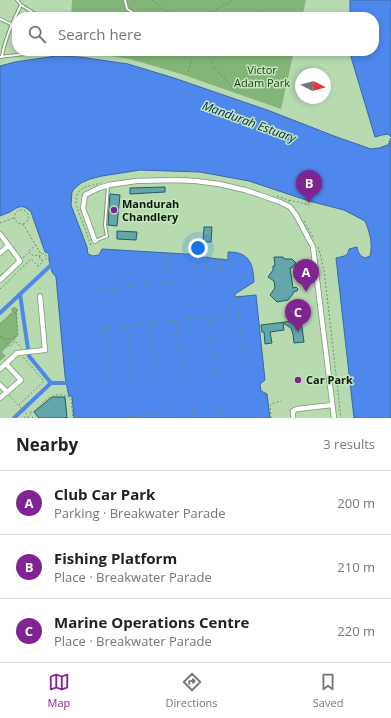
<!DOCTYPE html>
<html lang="en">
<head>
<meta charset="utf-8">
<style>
	:root { --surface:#fff; --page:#f6f6f6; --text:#222; --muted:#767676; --line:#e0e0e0; --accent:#7f2491 }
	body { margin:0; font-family:"Open Sans",sans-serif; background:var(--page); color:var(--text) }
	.compass { position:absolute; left:295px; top:68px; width:36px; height:36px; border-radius:50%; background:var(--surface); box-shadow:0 2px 6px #0003; rotate:96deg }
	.you { position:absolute; left:198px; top:248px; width:14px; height:14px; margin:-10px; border:3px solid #fff; border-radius:50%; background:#1a73e8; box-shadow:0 0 0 6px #1a73e833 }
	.badge { display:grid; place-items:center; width:26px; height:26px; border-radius:50%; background:var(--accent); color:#fff; font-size:13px; font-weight:700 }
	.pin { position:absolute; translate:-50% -33px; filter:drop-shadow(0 1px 2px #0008) }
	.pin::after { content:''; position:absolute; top:21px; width:14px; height:12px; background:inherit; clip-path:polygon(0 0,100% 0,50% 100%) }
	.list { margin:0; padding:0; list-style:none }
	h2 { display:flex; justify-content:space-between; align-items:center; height:52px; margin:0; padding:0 16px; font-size:17px }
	h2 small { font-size:13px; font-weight:400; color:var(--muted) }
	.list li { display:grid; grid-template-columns:26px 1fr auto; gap:12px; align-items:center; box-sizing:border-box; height:64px; padding:0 16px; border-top:1px solid var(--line) }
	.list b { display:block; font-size:15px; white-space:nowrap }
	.list p { margin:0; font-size:13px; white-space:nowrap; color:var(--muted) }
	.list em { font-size:13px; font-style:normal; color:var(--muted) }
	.icon { flex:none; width:22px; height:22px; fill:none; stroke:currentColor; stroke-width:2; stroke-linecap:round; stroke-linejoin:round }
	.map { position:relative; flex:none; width:391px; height:418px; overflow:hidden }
	.search { position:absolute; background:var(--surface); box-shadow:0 2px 6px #0003; left:12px; right:12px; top:12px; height:44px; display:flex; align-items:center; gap:10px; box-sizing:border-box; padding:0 14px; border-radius:16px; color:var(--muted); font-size:15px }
	.sheet { height:244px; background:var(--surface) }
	nav { display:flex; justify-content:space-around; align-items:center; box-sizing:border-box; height:56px; border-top:1px solid var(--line); background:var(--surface); font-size:11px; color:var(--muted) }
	nav a { display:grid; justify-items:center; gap:2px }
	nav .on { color:var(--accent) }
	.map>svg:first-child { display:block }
</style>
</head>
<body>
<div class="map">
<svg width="391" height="418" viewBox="0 0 391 418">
	<rect width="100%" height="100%" fill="#b7dab1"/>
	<path fill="#83b579" d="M 72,0 L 306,0 L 302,17 L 71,17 Z
		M 77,51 L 294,51 L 281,109 L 181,74 L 130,59 Z
		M 14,307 L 17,308 L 18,310 L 17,313 L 18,336 L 2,352 L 6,356 L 0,361 L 0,323 L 12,312 L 11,309 Z"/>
	<path fill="#4e88ec" stroke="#3a66a8" d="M 350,0 L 391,0 L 391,137 L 388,134 L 382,135 L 375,137 L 351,57 L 351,51 L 374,51 L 374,17 L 350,17 Z
		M 56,56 L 80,57 L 128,64 L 174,78 L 270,111 L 334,136 L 371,149 L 379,148 L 388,145 L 391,138 L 391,418 L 354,418 L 336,258 C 343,256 348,257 349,249 L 357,247 C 358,253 360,256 365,258 L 370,256 C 373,244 370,233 365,221 L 344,210 L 309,201 L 249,181 L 200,172 L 140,170 L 102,176 L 90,179 L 81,183 L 74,189 L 72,192 L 71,205 L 87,247 L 88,254 L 93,256 L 99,255 L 102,249 L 202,255 L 202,257 L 228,260 L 228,252 C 250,252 253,264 254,282 L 235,294 L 235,297 L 256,295 L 265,380 L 260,384 L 261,391 L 267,394 L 270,418 L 74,418 L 72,396 L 69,396 L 68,392 L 65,376 L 56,277 L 52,272 L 49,260 L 49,255 L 48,253 L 45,252 L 31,212 C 22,203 18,207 10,212 C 7,213 3,215 0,216 L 0,66 L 15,62 Z"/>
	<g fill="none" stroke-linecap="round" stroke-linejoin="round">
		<path stroke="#4e88ec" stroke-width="4" d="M 20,294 L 29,356 L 51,383
			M 0,313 L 50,266
			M 14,418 L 51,383 L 66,383"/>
	</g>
	<path fill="#65a6aa" stroke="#185e62" d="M 165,187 L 165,192 L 130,194 L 130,188 Z
		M 110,194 L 120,195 L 117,226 L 108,225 Z
		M 204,227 L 212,227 L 211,242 L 203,242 Z
		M 117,231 L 137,232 L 136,240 L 117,239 Z
		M 274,257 L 283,257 L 284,259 L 292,259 L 296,263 L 292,268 L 290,268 L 293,288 L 296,287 L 298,289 L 297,291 L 293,292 L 293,294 L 288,300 L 277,302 L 270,295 L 275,288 L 274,281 L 268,277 L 273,270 L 273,266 L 275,266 Z
		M 301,320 L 304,342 L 294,343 L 293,334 L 291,328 L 283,323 L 284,330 L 270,332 L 272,343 L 265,344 L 264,332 L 262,332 L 261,325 Z
		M 52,397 L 65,397 L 67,418 L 39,418 L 34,412 Z"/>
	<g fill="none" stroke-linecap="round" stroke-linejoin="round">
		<g stroke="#799972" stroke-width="4">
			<path id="service" d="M 17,0 L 21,5 L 40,17
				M 125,0 L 127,9 L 134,13
				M 0,19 L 17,27
				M 2,56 C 5,38 13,21 21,5
				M 0,57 L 32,53 L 35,51
				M 95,241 L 107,236 L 105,225 L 108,186"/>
		</g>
		<g stroke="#799972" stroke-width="6">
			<path id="minor" d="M 0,234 L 1,235 L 20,261 L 0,280
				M 95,241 L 83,208 L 85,195 L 99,188 L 109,185 L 136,181 L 174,180 L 196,181 L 219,184 L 245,190 L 263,196 L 280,202 L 290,207 L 296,215 L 313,247 L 334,418
				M 0,253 L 8,246
				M 0,369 L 17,353 L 45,350 L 40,296
				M 0,385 L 7,392
				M 0,398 L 21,380 L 6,364
				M 293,418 L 293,411 L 297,409 L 332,405"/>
		</g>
		<path stroke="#718c6d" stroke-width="1" stroke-dasharray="2 2" stroke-linecap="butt" d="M 152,0 L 160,7 L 176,17
			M 136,14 L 147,17
			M 202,17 L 234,0
			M 226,17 L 231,15 L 254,16 L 260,11
			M 208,51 L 214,68 L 225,79 L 234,90
			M 188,72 L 192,58 L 196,51
			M 277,196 L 288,200 L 290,202
			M 289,200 L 309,205
			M 304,221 L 314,239
			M 0,223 L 14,218
			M 23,224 C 28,222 29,219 28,214 L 24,210 L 19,210 C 11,215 14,224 23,224 L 41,254
			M 91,245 L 76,205 C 75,186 86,187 101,183
			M 318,247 L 320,253 L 324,270 L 341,418
			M 29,251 L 36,245
			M39.5 257a3.5 3.5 0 1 1 7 0a3.5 3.5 0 1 1-7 0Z
			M 23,258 L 29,252 L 32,255 L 40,256
			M 193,270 L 195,253
			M 199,270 L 200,253
			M 215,272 L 217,257
			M 222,272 L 223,257
			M 206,273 L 207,256
			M 0,289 L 31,259 L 38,266 L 39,266 L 43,261
			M 96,290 L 170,282 L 168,253
			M 16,313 L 13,312 L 12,309 L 14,308 L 16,308 L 17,310 L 16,313 L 18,334 L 13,339 L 22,348
			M 238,314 L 244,363
			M 210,316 L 217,373
			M 177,321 L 184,376
			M 150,323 L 156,376
			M 0,324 L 12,313
			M 127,326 L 133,379
			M 104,328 L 110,377
			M 94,330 L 238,313 L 237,297
			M 0,336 L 10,347 L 15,341
			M 1,337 L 7,339 L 13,339
			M 9,395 L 30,418
			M 219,402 L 221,418
			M 19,405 L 44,381 L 23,357
			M 192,405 L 193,418
			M 244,415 L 244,418
			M 24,418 L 26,416 L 28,418
			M 32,418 L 33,417 L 29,413 L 31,412 L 33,412 C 45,401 53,389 71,398 L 73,418
			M 117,418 L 165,413 L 165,418
			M 271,418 L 270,406 L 271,404 L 281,401"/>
		<use href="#service" stroke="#fff" stroke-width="2"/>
		<use href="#minor" stroke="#fff" stroke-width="4.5"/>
	</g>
	<g fill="#7f2491" stroke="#c4e7bd" stroke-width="1.5">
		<circle cx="114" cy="210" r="4"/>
		<circle cx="298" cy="380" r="4"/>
	</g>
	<g text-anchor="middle" stroke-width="3" stroke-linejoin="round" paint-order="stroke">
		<g font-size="11" fill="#173911" stroke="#c4e7bd">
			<text x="262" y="74">Victor<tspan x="262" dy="13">Adam Park</tspan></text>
		</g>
		<g font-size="11" font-weight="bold" fill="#0b1809" stroke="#c4e7bd" text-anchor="start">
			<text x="122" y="208">Mandurah<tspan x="122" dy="13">Chandlery</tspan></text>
			<text x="306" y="384">Car Park</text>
		</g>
		<g font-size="12" font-style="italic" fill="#012461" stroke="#c4e7bd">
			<text transform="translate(249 122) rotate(20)" y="4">Mandurah Estuary</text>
		</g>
	</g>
</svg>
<svg class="compass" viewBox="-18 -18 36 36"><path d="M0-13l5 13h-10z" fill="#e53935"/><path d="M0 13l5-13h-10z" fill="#767676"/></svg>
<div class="you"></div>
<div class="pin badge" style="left:306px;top:292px">A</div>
<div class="pin badge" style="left:309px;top:203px">B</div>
<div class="pin badge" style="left:298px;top:332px">C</div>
<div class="search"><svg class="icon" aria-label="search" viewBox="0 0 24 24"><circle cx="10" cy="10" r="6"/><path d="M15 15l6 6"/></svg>Search here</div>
</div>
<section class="sheet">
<h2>Nearby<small>3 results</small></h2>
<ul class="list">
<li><span class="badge">A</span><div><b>Club Car Park</b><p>Parking · Breakwater Parade</p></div><em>200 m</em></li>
<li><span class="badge">B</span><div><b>Fishing Platform</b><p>Place · Breakwater Parade</p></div><em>210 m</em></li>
<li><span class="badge">C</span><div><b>Marine Operations Centre</b><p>Place · Breakwater Parade</p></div><em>220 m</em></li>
</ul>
</section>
<nav>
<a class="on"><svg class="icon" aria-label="map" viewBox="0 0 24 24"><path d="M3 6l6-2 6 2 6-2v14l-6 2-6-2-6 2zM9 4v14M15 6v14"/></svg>Map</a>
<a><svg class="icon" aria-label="directions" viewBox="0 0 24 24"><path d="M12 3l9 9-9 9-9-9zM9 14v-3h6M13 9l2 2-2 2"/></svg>Directions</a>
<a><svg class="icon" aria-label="saved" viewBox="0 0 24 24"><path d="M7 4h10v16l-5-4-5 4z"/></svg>Saved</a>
</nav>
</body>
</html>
